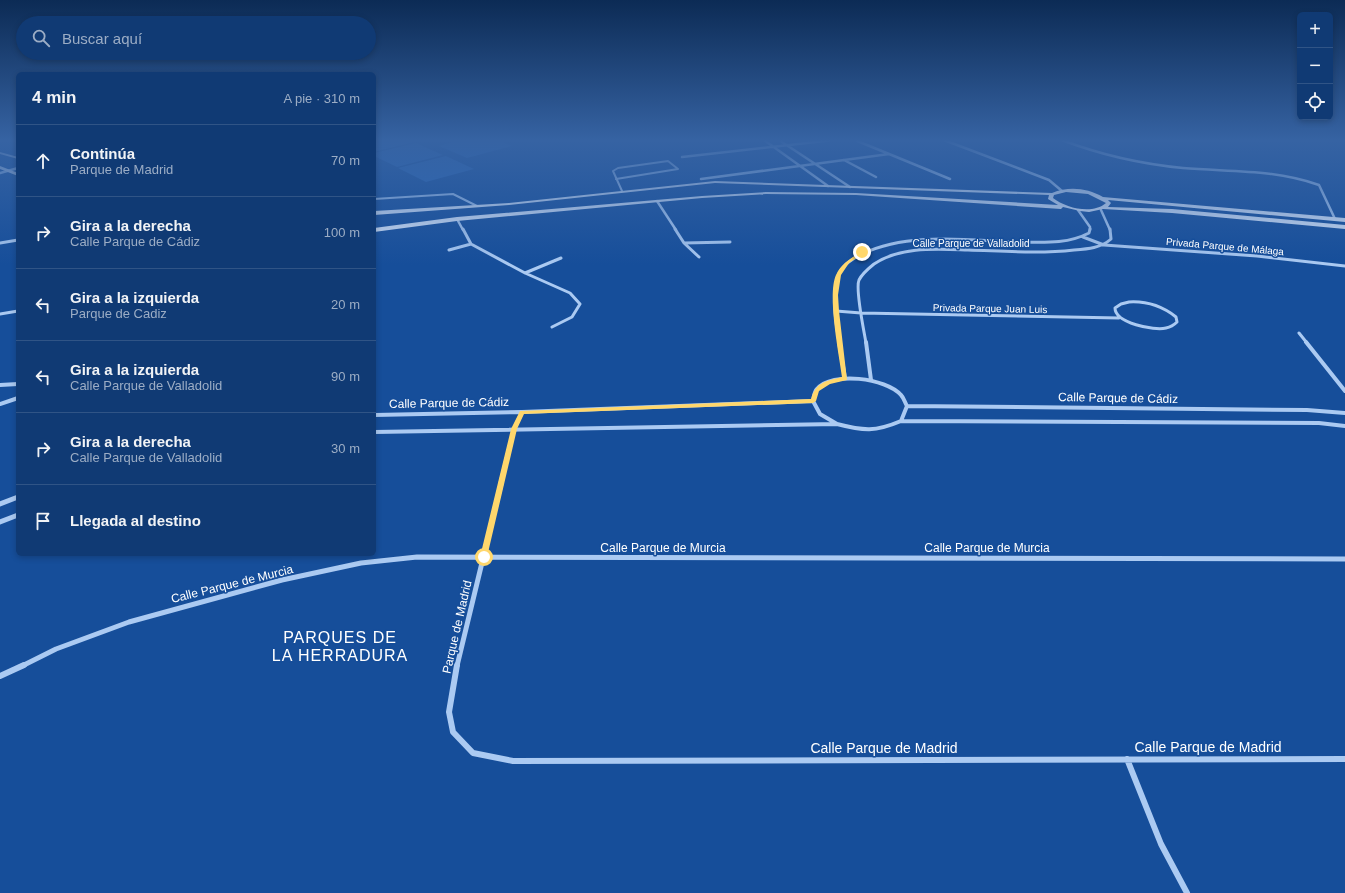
<!DOCTYPE html>
<html lang="es">
<head>
<meta charset="utf-8">
<style>
	:root { --surface:#103a74; --page:#1e457c; --text:#f1f3f6; --muted:#9cadc5; --line:#305486 }
	body { margin:0; font-family:Helvetica,sans-serif; background:var(--page); color:var(--text) }
	.controls { position:absolute; right:12px; top:12px; display:grid; overflow:hidden; border-radius:6px; box-shadow:0 2px 6px #0003 }
	.controls button { width:36px; height:36px; display:grid; place-items:center; padding:0; border:0; border-bottom:1px solid var(--line); background:var(--surface); color:var(--text); font:20px sans-serif }
	.stop { position:absolute; width:12px; height:12px; margin:-9px; border:3px solid #ffd76c; border-radius:50%; background:#fff }
	.stop.end { background:#ffd76c; border-color:#fff; box-shadow:0 1px 4px #0008 }
	.list { margin:0; padding:0; list-style:none }
	h2 { display:flex; justify-content:space-between; align-items:center; height:52px; margin:0; padding:0 16px; font-size:17px }
	h2 small { font-size:13px; font-weight:400; color:var(--muted) }
	.list li { display:grid; grid-template-columns:26px 1fr auto; gap:12px; align-items:center; box-sizing:border-box; height:72px; padding:0 16px; border-top:1px solid var(--line) }
	.list b { display:block; font-size:15px; white-space:nowrap }
	.list p { margin:0; font-size:13px; white-space:nowrap; color:var(--muted) }
	.list em { font-size:13px; font-style:normal; color:var(--muted) }
	.icon { flex:none; width:22px; height:22px; fill:none; stroke:currentColor; stroke-width:2; stroke-linecap:round; stroke-linejoin:round }
	.map { position:relative; flex:none; width:1345px; height:893px; overflow:hidden }
	.search { position:absolute; background:var(--surface); box-shadow:0 2px 6px #0003; left:16px; top:16px; width:360px; height:44px; display:flex; align-items:center; gap:10px; box-sizing:border-box; padding:0 14px; border-radius:22px; color:var(--muted); font-size:15px }
	.panel { position:absolute; background:var(--surface); box-shadow:0 2px 6px #0003; left:16px; top:72px; width:360px; height:484px; border-radius:6px }
	.map>svg:first-child { display:block }
</style>
</head>
<body>
<div class="map">
<svg width="1345" height="893" viewBox="0 0 1345 893">
	<rect width="100%" height="100%" fill="#164e9a"/>
	<path fill="#2967b8" d="M 374,140 L 410,140 L 414,142 L 374,152 Z
		M 459,140 L 498,140 L 512,146 L 467,158 L 439,146 Z
		M 416,143 L 443,155 L 397,167 L 374,156 L 374,153 Z
		M 446,156 L 474,169 L 426,182 L 398,168 Z"/>
	<g fill="none" stroke-linecap="round" stroke-linejoin="round">
		<path stroke="#abcaf2" stroke-width="2" d="M 616,179 L 678,169
			M 622,191 L 613,171 L 618,168 L 668,161 L 678,169
			M 374,199 L 453,194 L 477,206"/>
		<path stroke="#abcaf2" stroke-width="2.5" d="M 764,140 L 828,186
			M 779,140 L 850,187
			M 855,140 L 950,179
			M 944,140 L 1049,180 L 1062,191
			M 1062,140 C 1101,155 1142,164 1183,168 C 1231,172 1273,169 1319,185 L 1335,219
			M 682,157 L 833,140
			M 844,160 L 876,177
			M 0,173 L 18,168
			M 701,179 L 889,154
			M 657,201 L 676,230
			M 1078,210 L 1090,227 L 1090,230
			M 1101,210 L 1110,230
			M 457,219 L 463,230"/>
		<path stroke="#abcaf2" stroke-width="3" d="M 463,229 L 471,244 L 525,273 L 570,293 L 580,304 L 572,317 L 552,327
			M 675,229 L 684,243 L 699,257
			M 1083,237 L 1104,245 L 1257,256 L 1345,266
			M 0,243 L 18,240
			M 684,243 L 730,242
			M 449,250 L 471,244
			M 525,273 L 561,258
			M 1129,302 C 1146,301 1162,306 1176,317 L 1177,322 C 1174,325 1171,327 1166,328 C 1154,331 1115,323 1115,308 L 1121,304 Z
			M 836,311 L 861,313 L 1119,318
			M 0,314 L 18,311
			M 1299,333 L 1307,343
			M 839,343 C 836,322 831,297 838,276 C 841,266 852,259 862,254 C 908,232 965,240 1015,242 C 1040,242 1066,245 1089,233 L 1090,229
			M 866,343 C 864,331 855,289 859,280 C 862,274 869,268 874,264 C 901,246 937,249 968,250 C 1003,251 1039,254 1074,250 C 1088,249 1101,248 1111,239 L 1110,229"/>
		<path stroke="#abcaf2" stroke-width="4" d="M 839,342 L 845,378
			M 866,342 L 871,380
			M 1306,342 L 1345,391
			M 374,348 L 374,350
			M 0,385 L 18,384
			M 0,404 L 18,398
			M 907,406 L 1307,410 L 1345,413
			M 374,415 L 522,412 L 813,401
			M 901,421 L 1319,423 L 1345,426
			M 837,424 L 820,414 L 813,401 C 814,397 814,392 817,389 C 832,371 886,378 901,395 C 904,398 905,403 907,406
			M 374,432 L 837,424 C 864,431 875,432 901,421 L 907,406
			M 500,485 L 514,429 L 522,412"/>
		<path stroke="#abcaf2" stroke-width="5" d="M 0,504 L 18,497
			M 0,522 L 18,515
			M 22,666 L 56,649 L 129,622 L 282,580 L 361,563 L 417,557 L 1345,559
			M 457,666 L 501,484"/>
		<path stroke="#abcaf2" stroke-width="6" d="M 457,665 L 449,712 L 453,732 L 473,753 L 513,761 L 1345,759
			M 0,676 L 24,665
			M 1127,759 L 1161,844 L 1187,893"/>
		<path fill="#dae8fc" fill-rule="evenodd" d="M 0,152 L 18,157 L 18,159 L 0,154 Z
			M 0,166 L 18,173 L 18,176 L 0,169 Z
			M 715,181 L 1052,193 C 1069,186 1087,188 1103,197 L 1345,218 L 1345,222 L 1108,200 L 1111,203 L 1108,207 L 1172,209 L 1345,225 L 1345,229 L 1172,213 L 1103,209 L 1089,212 L 1080,211 L 1063,207 L 1061,209 L 856,195 L 766,194 L 702,198 L 457,221 L 374,232 L 374,228 L 457,217 L 702,196 L 766,192 L 856,193 L 1058,205 L 1048,199 L 1049,195 L 715,183 L 509,205 L 374,215 L 374,211 L 509,203 ZM 1066,192 L 1088,194 L 1106,203 C 1092,215 1066,208 1053,198 L 1054,195 Z"/>
	</g>
	<linearGradient id="sky" x2="0" y2="1"><stop stop-color="#0c2b55"/><stop offset="0.53" stop-color="#3663a3"/><stop offset="1" stop-color="#3663a3" stop-opacity="0"/></linearGradient>
	<rect width="1345" height="265" fill="url(#sky)"/>
	<path fill="#ffd76c" d="M 861,252 L 865,252 L 849,263 L 841,275 L 838,295 L 839,311 L 847,380 L 830,384 L 819,391 L 816,401 L 813,403 L 524,414 L 517,429 L 487,557 L 486,559 L 481,559 L 480,557 L 511,429 L 520,411 L 811,399 C 816,382 826,381 842,377 C 839,354 827,295 836,275 C 841,264 851,258 861,252 Z"/>
	<g text-anchor="middle" stroke-width="3" stroke-linejoin="round" paint-order="stroke">
		<g font-size="10" fill="#fff" stroke="#164e9a">
			<text x="971" y="247">Calle Parque de Valladolid</text>
			<text transform="translate(1225 246) rotate(5)" y="4">Privada Parque de Málaga</text>
			<text transform="translate(990 308) rotate(1)" y="4">Privada Parque Juan Luis</text>
		</g>
		<g font-size="12" fill="#fff" stroke="#164e9a">
			<text transform="translate(1118 398) rotate(1)" y="4">Calle Parque de Cádiz</text>
			<text transform="translate(449 403) rotate(-1)" y="4">Calle Parque de Cádiz</text>
			<text x="663" y="552">Calle Parque de Murcia</text>
			<text x="987" y="552">Calle Parque de Murcia</text>
			<text transform="translate(232 584) rotate(-14)" y="4">Calle Parque de Murcia</text>
			<text transform="translate(457 627) rotate(-77)" y="4">Parque de Madrid</text>
		</g>
		<g font-size="14" fill="#fff" stroke="#164e9a">
			<text x="1208" y="752">Calle Parque de Madrid</text>
			<text x="884" y="753">Calle Parque de Madrid</text>
		</g>
		<g font-size="16" letter-spacing="1" fill="#fff" stroke="#164e9a">
			<text x="340" y="643">PARQUES DE<tspan x="340" dy="18">LA HERRADURA</tspan></text>
		</g>
	</g>
</svg>
<div class="controls">
<button>+</button>
<button>−</button>
<button><svg class="icon" aria-label="locate" viewBox="0 0 24 24"><circle cx="12" cy="12" r="6"/><path d="M12 2v4M12 18v4M2 12h4M18 12h4"/></svg></button>
</div>
<div class="stop" style="left:484px;top:557px"></div>
<div class="stop end" style="left:862px;top:252px"></div>
<div class="search"><svg class="icon" aria-label="search" viewBox="0 0 24 24"><circle cx="10" cy="10" r="6"/><path d="M15 15l6 6"/></svg>Buscar aquí</div>
<section class="panel">
<h2>4 min<small>A pie · 310 m</small></h2>
<ul class="list">
<li><svg class="icon" aria-label="ahead" viewBox="0 0 24 24"><path d="M12 20V5M6 11l6-6 6 6"/></svg><div><b>Continúa</b><p>Parque de Madrid</p></div><em>70 m</em></li>
<li><svg class="icon" aria-label="right" viewBox="0 0 24 24"><path d="M7 20v-9h11M14 6l5 5-5 5"/></svg><div><b>Gira a la derecha</b><p>Calle Parque de Cádiz</p></div><em>100 m</em></li>
<li><svg class="icon" aria-label="left" viewBox="0 0 24 24"><path d="M17 20v-9H6M10 6l-5 5 5 5"/></svg><div><b>Gira a la izquierda</b><p>Parque de Cadiz</p></div><em>20 m</em></li>
<li><svg class="icon" aria-label="left" viewBox="0 0 24 24"><path d="M17 20v-9H6M10 6l-5 5 5 5"/></svg><div><b>Gira a la izquierda</b><p>Calle Parque de Valladolid</p></div><em>90 m</em></li>
<li><svg class="icon" aria-label="right" viewBox="0 0 24 24"><path d="M7 20v-9h11M14 6l5 5-5 5"/></svg><div><b>Gira a la derecha</b><p>Calle Parque de Valladolid</p></div><em>30 m</em></li>
<li><svg class="icon" aria-label="arrive" viewBox="0 0 24 24"><path d="M6 21V4h12l-3 4 3 4H6"/></svg><div><b>Llegada al destino</b></div></li>
</ul>
</section>
</div>
</body>
</html>
